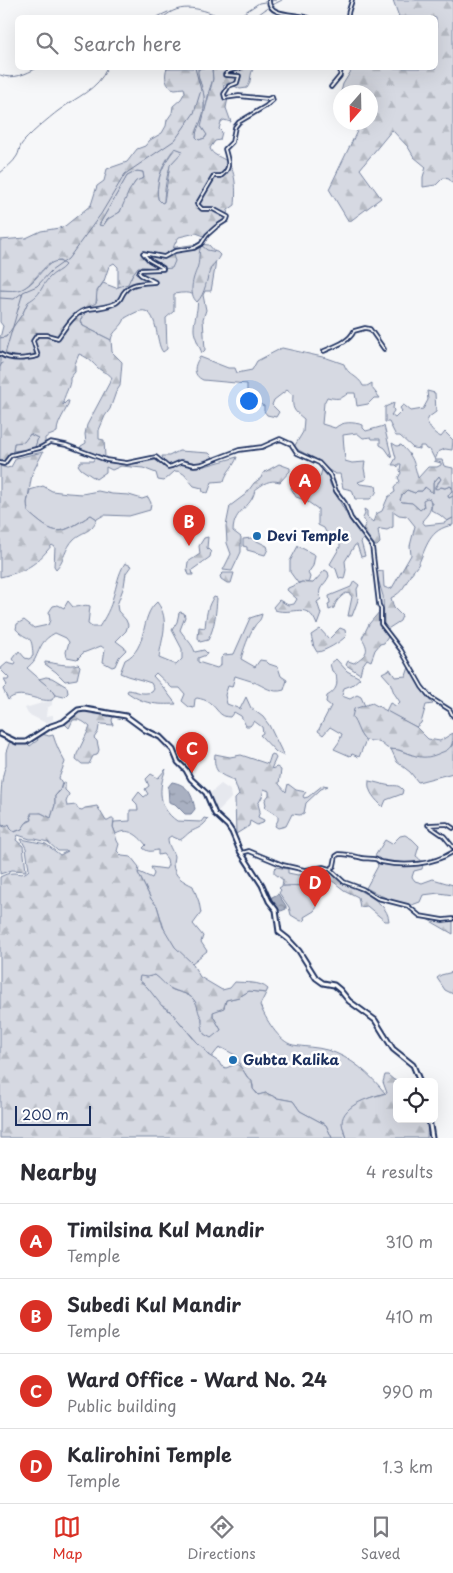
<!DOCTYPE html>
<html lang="en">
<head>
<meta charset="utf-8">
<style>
	:root { --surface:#fff; --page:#f7f7f7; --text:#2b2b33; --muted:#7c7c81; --line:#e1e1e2; --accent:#d93025 }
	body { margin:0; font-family:"Playpen Sans",sans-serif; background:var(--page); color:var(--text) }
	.controls { position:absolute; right:15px; bottom:15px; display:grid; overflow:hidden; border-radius:8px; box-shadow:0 5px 20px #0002 }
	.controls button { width:45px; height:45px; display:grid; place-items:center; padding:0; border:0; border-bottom:1px solid var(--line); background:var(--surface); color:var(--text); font:25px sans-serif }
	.compass { position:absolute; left:333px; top:85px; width:45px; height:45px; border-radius:50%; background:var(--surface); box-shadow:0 5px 20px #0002; rotate:200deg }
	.scale { position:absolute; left:15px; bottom:12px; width:76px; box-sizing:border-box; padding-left:5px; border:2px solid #1b2f5e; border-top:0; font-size:14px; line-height:18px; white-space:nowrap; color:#1b2f5e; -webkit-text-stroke:4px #fff; paint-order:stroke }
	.you { position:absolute; left:248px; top:400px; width:18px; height:18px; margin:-12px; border:4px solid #fff; border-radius:50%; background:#1a73e8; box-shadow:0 0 0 8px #1a73e833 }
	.badge { display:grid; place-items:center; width:32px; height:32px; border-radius:50%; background:var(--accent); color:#fff; font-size:16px; font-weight:700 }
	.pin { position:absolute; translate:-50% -41px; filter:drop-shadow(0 1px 2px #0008) }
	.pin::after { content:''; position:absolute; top:26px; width:18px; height:15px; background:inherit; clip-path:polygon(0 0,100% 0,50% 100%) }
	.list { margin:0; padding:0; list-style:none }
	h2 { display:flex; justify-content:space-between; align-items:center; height:65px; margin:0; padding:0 20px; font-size:21px }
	h2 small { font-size:16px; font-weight:400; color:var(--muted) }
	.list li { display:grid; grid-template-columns:32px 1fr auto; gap:15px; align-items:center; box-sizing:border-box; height:75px; padding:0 20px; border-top:1px solid var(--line) }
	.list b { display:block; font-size:19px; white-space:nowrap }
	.list p { margin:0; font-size:16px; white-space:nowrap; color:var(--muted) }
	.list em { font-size:16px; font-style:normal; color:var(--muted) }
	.icon { flex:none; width:28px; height:28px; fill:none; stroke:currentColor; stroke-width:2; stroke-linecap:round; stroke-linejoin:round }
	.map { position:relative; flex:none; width:453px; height:1138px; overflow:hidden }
	.search { position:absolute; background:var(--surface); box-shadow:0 5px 20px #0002; left:15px; right:15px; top:15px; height:55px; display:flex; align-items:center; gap:12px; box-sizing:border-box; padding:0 18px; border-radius:8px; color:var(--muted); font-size:19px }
	.sheet { height:365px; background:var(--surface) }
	nav { display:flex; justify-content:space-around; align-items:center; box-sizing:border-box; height:70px; border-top:1px solid var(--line); background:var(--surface); font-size:14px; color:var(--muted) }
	nav a { display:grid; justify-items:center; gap:2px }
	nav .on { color:var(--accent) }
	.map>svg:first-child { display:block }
</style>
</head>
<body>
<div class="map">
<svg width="453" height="1138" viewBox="0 0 453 1138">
	<defs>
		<pattern id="forest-firs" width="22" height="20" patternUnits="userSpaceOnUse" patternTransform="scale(1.25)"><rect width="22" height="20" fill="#d6d9e2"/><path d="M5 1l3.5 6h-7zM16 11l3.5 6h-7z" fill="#b7bbc4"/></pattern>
		<pattern id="water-ripples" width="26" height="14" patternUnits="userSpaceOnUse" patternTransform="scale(1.25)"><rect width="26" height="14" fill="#a9b0c1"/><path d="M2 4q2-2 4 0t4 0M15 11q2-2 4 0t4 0" fill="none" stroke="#8990a0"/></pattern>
	</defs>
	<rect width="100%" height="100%" fill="#f6f7f9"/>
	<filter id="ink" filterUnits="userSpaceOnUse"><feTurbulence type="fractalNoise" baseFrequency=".02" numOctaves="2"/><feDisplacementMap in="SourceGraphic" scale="10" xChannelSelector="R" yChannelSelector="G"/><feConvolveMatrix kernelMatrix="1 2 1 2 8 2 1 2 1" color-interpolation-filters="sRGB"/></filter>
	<g filter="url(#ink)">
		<path fill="#e6e8ee" d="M 52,700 L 52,705 L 47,708 L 46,716 L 53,715 L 53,720 L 46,723 L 28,714 L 25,708 Z
			M 221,784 L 230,790 L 231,798 L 217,812 L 208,795 Z"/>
		<path fill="#d6d9e2" stroke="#7884a0" d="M 201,68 L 212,68 L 213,79 L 209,91 L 202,128 L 207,134 L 205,138 L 199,140 L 196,137 C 196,128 201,123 203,114 C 207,94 201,89 197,71 Z
			M 176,148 L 183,151 C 180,157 176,158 172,163 C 167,170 164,193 164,202 L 162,203 L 158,199 C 155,181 164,161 176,148 Z
			M 137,171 L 143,172 L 144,178 L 135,182 L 120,212 L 106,221 L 103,226 L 99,225 L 127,176 Z
			M 198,244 L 209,245 L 216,253 L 215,268 L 211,291 L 205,291 L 203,295 L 206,310 L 203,319 L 205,350 L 202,353 C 200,348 194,335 194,330 C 193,313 211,287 174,294 L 174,311 L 166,318 L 167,349 L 163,352 C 155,344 159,307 140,311 C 135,312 129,316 125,318 C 123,327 112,331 111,340 L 83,326 L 81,321 L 88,307 L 97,301 L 96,293 L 103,283 L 116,288 C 132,281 132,278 136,261 L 162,249 Z
			M 55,261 L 62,262 L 65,265 L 62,269 L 50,277 L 36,298 L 28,302 L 22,315 L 6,337 L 0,338 L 3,326 L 0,322 L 0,290 C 6,290 14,291 21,289 C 35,285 41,267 55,261 Z
			M 282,348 L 327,358 L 344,364 C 347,375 359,376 363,386 L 367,386 L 372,383 L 372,388 L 380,398 L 374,398 L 368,404 L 357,406 L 355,393 L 348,393 C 341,400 336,399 327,397 L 324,403 L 322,424 L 335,428 C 343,421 353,422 363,425 L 363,428 L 366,431 L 384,426 L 392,458 L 385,448 L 380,445 L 380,439 L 372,439 L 371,437 L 363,438 L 357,433 L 343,435 L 345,461 L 352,463 L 365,462 L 364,468 L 366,479 L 358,482 L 360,484 L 376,486 C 378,492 375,495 370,499 L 355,499 L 352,490 L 343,488 L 340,474 L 335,474 L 335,473 C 325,470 324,464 316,459 C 308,455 301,452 294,447 L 303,432 L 304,419 C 293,410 292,409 293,395 L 287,390 L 274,400 L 272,405 L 279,412 L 276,417 L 267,415 L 264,411 L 264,406 C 257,402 250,404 244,398 L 247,391 L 247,384 L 203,380 C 192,375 194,365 200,357 L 228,368 L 235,368 L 237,373 L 252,370 L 257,361 Z
			M 427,391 L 435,393 L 436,412 L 429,417 L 427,421 C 430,429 433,433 441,437 L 445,432 L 453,440 L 452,450 L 445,449 L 438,452 L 435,460 L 430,450 L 426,449 L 424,446 L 420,446 L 420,449 L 413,448 L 400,436 L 396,436 L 389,422 L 385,422 L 385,407 L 394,403 L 393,408 L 394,411 L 391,415 L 395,418 L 402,411 L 400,408 L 403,405 L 405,406 L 411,411 L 423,409 L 428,400 Z
			M 30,434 L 38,438 L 35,448 L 13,451 L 14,443 C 22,441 25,442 30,434 Z
			M 179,451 L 209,453 L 213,457 L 204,462 L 196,463 L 183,460 L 168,465 L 164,462 L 162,456 L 169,456 Z
			M 95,457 C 117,467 132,465 155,460 L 166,467 L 172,468 L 185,463 L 196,467 L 205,466 L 237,457 C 234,467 227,470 224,481 L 212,482 L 208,493 L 203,492 L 202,488 L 194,486 C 188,480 185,471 175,471 L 164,481 L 158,480 L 156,473 L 143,468 L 121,466 L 112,470 L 106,467 L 106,472 L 96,479 L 81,469 L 78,465 L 81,461 L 93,461 Z
			M 322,470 L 329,478 L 330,484 L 351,522 L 364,538 L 361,542 L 365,556 L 361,557 L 357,545 L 355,545 L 345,561 L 346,570 L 344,579 L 339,578 L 336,569 L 330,564 L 340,547 L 340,542 L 335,537 L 329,538 L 324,528 L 318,525 L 318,509 L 305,500 L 296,497 L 291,488 L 293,484 L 298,484 L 315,491 L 317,489 L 315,480 L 320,477 Z
			M 439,476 L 441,479 L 435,486 L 435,489 L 440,487 L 445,488 L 450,486 L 453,489 L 448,496 L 449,498 L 453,496 L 453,518 L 447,521 L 440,515 L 431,510 L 432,503 L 423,503 L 424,507 L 420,510 L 412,503 L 402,502 L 400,500 L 401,496 L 407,490 L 415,493 L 417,491 L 422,491 L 426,487 L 433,493 L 433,483 Z
			M 43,486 L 52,491 L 68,493 L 82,494 L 98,491 L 112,494 L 129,495 L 142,499 L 148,497 L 151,503 L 150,510 L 129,516 L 104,515 L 97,519 L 91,515 C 59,535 57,538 28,512 L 27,503 L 30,490 Z
			M 298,546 L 315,555 L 313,566 L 308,573 L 310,577 L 308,584 L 302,582 L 298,583 L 290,572 L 290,561 Z
			M 125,563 L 131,566 L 126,573 L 124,586 L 117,605 L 118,611 L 126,620 L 128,625 L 126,631 L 116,641 L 124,647 L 126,650 L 119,657 L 115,666 L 112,667 L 103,662 L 105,649 L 101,646 L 83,653 L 77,659 L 67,657 L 66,652 L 69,642 L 66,638 L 55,633 C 42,640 41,646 35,659 C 34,662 29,666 27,668 L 51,689 L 55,695 L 52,700 C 38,703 20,688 8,700 L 3,689 L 7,685 L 4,680 L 8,680 L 9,678 L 0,669 L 7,663 L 15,665 L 16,663 L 13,659 L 19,651 L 25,658 L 29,659 L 33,656 C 32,631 28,643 16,629 L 17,624 L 24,620 L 34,628 L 48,625 L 50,620 L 49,612 L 53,606 L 58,605 L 64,608 L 68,601 L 73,607 C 80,607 84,604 90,606 L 88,624 L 92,627 L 99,627 C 105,618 111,607 113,597 C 117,585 118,574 125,563 Z
			M 157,602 C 171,620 161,639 159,658 L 176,665 L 182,659 L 182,649 L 172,630 L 177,622 L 179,613 L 180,612 L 184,613 L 185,617 L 180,630 C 185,638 192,643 195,652 L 204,650 L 207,653 L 206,655 L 198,658 L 198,662 L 217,668 L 221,665 L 221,658 L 224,655 L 234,654 L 250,618 L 262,614 C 260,623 258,620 254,627 C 249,634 243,651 241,659 L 255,667 L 260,660 L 266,661 L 269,664 L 278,667 L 281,676 L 287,680 L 284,690 C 272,694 264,686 254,682 C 248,680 241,678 235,676 L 232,687 L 228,686 L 225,695 L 227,704 L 240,709 L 246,697 L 251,708 L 263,717 L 269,725 L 284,756 L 276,752 L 260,735 L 263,733 L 262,727 L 254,721 L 250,726 L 246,726 L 241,716 L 234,712 L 230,717 C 219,717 218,709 210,703 C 206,700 202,699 197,698 L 195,699 L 194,708 L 189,707 L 182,701 L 185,694 L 180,688 L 172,688 L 156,673 L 153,676 L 163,687 L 176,704 C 156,705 143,704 127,692 L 128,690 C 138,691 141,695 152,692 L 154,689 L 151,683 C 141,679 130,678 120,673 L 125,660 C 149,648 139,617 157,602 Z
			M 336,659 L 347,671 L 360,678 L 352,685 L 344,688 L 342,696 L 350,699 L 357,695 L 361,697 L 365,706 L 362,706 C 359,717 354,732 366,740 L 359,757 L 352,754 L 350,756 L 334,749 L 339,742 L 342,734 L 330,727 L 323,735 L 318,731 L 331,706 L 326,702 L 327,696 C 337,690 338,685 336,674 L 332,671 L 330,664 Z
			M 409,667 L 426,696 L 433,704 L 426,705 L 421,723 L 416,727 L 386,711 L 390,703 L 396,706 L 400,702 L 394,693 L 390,682 L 382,673 L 390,669 L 395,677 L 406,676 Z
			M 42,734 L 49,736 L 53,735 C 56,745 60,753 65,762 L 59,778 L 62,783 L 60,790 L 55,796 L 55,805 L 51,818 L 41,813 L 30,815 L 32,820 L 28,821 L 22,829 L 14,832 L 7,825 L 2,826 C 0,812 0,776 6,766 L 6,752 L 10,741 L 20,743 L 27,743 L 30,746 L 38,740 L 36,737 Z
			M 453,741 L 453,773 L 418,782 L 410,772 L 397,762 L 391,749 L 396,749 L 412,755 L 452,746 Z
			M 166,769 C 158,788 158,808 177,821 L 201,822 L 204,818 L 208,819 C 203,827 198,828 190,832 C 187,834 184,838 180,840 L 171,836 L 168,838 C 168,846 172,849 174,856 C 174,859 173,861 173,864 C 174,877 183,881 193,886 L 199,902 L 201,913 L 193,924 L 203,936 L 201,942 L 207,951 L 192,963 L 178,952 L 165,932 L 157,906 L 151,899 L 138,873 L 139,872 L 152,878 L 154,874 L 151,867 L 166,869 L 168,865 L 167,859 L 163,854 L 158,855 L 158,850 C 151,851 149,853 143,848 L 146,845 C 138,835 128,827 116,834 L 113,827 L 114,822 L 130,821 L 130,810 L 138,810 L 137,804 L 133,800 L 139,792 L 144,797 L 148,794 L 145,789 L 149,786 L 146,779 L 151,774 L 158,778 Z
			M 405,835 L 412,839 L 419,846 L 416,856 C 421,860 424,862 422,869 L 414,871 L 412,877 L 415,881 L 422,883 L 433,879 L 453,885 L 453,895 L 439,893 L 423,895 L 420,902 L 409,906 L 386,898 L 366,888 L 378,866 L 375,856 L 385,840 L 392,844 L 400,836 Z
			M 300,885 L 309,886 L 316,889 L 311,893 L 317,907 L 314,911 L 304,917 L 305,920 L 301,921 L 291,915 L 289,907 L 279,893 L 281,890 L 279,888 L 282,886 Z
			M 453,972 L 453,994 L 445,990 L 437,978 L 441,975 Z
			M 143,975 L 147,977 L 155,975 C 162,979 166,987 173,990 C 181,993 188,993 194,1000 C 199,1005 198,1012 202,1018 L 202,1022 L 221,1030 L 213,1016 L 213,1011 C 219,1008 225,1009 226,1000 L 239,997 L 249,991 L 266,993 L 260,1005 C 265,1018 279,1042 293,1045 C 304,1047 317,1047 327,1050 C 351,1057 370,1074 385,1093 C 369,1098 341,1105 343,1126 C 343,1130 346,1134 347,1138 L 332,1138 L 326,1125 L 300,1111 L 293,1101 L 277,1098 L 266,1093 L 259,1095 L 253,1089 L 253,1085 L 240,1066 L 237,1056 L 222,1048 L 218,1049 L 211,1058 L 169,1010 L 159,1004 L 147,987 L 139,980 L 139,976 Z"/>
		<path fill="url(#forest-firs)" stroke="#7884a0" fill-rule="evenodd" d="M 393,0 L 453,0 L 453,184 L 449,179 L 443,178 L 436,185 L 423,187 L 423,177 L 426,167 L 414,157 L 408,147 L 392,130 L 360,169 L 381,198 L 349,222 L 329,189 L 361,123 L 370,122 L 370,92 L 341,92 L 343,84 L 353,68 L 436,68 L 436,18 L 399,17 Z
			M 167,68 L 201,68 L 198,69 C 197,80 205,89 204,101 C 204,106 204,113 202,117 C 200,125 196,129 196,137 L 199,140 L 205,138 L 207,135 L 201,126 L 213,79 L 212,68 L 254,68 C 249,74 252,82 247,88 L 240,89 L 229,83 L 223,86 L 228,98 L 226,108 L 231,122 L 224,120 L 221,122 L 219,129 L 222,132 L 220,140 L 215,141 L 210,148 C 212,155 219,156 225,160 C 237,168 236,193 235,205 L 228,210 L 226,218 L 215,225 L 207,237 L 196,233 L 179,237 C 173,245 171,252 175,261 L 172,268 C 162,270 149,266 138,267 L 132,275 L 128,284 L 118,287 L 118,267 L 114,263 L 109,266 L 104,281 L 97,291 L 96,303 L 88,307 L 81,321 L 83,326 L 111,340 L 112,352 L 122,362 L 120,386 L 116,392 L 110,409 L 105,416 L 99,430 L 99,439 L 104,440 L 105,457 L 80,449 L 81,446 L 86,443 L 85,434 L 87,425 L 112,378 C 109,373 107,374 102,371 C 93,365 92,359 79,354 L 75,364 L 75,372 L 70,378 C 71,387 63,395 63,405 L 67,401 L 69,401 C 67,411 57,421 57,432 C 53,435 49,435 45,438 L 45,443 L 35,447 L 38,438 L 30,434 L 24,442 L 14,443 L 13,451 L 5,461 L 0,461 L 0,338 L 6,337 L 23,313 L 28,302 C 43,293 39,289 49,278 C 54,272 61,271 65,265 L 60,261 C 44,261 37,280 24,288 C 18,292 7,290 0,290 L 0,240 L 26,238 L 41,231 L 59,228 L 65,226 L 91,205 L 97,186 L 104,181 L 107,169 L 127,162 L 137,149 L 145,146 L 150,140 L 162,133 L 166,126 L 167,120 L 172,113 L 173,106 L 181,99 L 185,92 L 184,88 C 181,88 178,89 175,89 C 165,88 164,75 167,68 ZM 175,148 L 183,151 L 170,165 L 164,202 L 162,203 L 158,199 C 155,180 164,161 175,148 ZM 137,171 L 143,172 L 144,178 L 136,181 L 129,191 L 120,212 L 108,219 L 103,226 L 99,225 L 127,176 Z
			M 201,245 L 207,250 L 217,252 L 220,255 C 218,260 214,263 211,268 C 206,279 206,293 197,302 C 188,294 193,278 197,269 C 200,262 198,252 201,245 Z
			M 392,443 L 397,446 L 401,445 C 415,459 413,461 418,478 L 428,467 L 437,467 L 441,465 L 441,463 L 434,461 L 435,460 L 442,460 L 444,466 L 453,468 L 453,496 L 449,498 L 448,496 L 452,491 L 452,487 L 450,486 L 445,488 L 441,487 L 437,489 L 435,488 L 441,479 L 439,476 L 433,483 L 433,493 L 425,487 L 422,491 L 417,491 L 415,493 L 407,490 L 402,495 L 400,500 L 402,502 L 412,503 L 420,510 L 424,507 L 423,500 L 427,498 L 430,499 C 433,510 428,514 422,521 L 425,525 L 444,523 L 453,518 L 453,525 C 429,529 427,546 418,565 C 416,568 413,571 411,574 C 404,586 404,591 391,598 L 394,608 L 402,616 L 400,621 L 386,630 L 384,624 L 383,596 L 376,572 L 383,571 L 384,587 L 389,589 L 392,588 L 411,555 L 410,546 L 415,526 L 407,516 L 399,515 L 393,511 L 393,527 L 387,530 L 381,529 L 378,530 L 380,543 L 377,546 L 374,546 L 362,530 L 366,524 L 363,518 L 365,514 L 364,509 L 367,511 L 367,517 L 373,522 L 376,514 L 382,511 L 388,497 L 395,492 L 394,488 L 400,481 L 398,478 L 401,473 L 400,470 L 401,464 L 398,464 L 398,467 L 396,465 L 392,465 L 396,458 Z
			M 43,452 L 32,474 L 27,503 L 28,512 C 57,538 60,535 91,515 L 97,519 C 90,534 84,530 74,539 C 65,548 64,561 56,569 L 54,566 L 55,547 L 52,545 C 35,566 26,571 0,577 L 0,466 L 7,468 L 11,467 L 16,458 Z
			M 279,464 L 290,468 L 290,471 L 280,482 C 269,479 263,484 255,490 C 251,510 234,508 233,531 L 241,537 L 241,552 L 232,571 L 223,570 L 231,554 L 227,543 L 226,526 L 230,506 L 246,494 L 254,483 L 261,478 L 263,473 Z
			M 208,537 L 207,548 L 211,552 L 210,557 L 192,570 L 193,575 L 189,575 L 187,569 L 188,562 L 200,554 L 199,546 L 204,538 Z
			M 251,538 L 267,546 L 268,549 L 265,555 L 247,550 L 247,547 L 243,546 L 243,539 Z
			M 325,570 L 328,572 L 329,576 C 325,586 316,587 321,599 L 317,602 L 321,614 L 317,625 C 308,600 293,616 275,610 L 273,607 L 279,600 L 288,605 L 294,604 L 297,599 L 287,590 L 288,588 L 302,582 L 313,583 Z
			M 223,573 L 234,573 L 231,583 L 227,583 L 221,579 L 220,576 Z
			M 354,581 L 359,585 L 357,589 L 358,600 L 352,616 L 348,616 L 352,597 L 350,594 L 346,593 C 340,597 335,602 334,608 L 329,610 L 328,604 L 330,603 L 329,596 L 351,587 Z
			M 214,597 L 217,598 C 216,612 215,627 208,640 L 200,642 L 198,638 L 199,627 L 205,628 C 206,618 207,605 214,597 Z
			M 380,611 L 379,624 L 388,637 L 384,643 L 380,644 L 375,650 L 371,661 L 367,659 L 362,666 L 360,674 L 346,665 L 348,661 L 354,663 C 367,654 370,651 362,638 L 369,624 Z
			M 340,628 L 345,630 L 346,636 C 342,641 324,652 317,652 L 314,647 L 311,635 L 320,629 L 329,639 Z
			M 45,662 C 55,663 69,667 78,664 L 80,666 L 77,679 L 65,681 L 56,672 L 45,664 Z
			M 46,677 L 52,678 L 67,687 L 68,693 L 64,697 L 55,695 L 51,689 L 39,679 Z
			M 372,703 L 416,727 L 428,739 L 440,741 L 453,733 C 453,745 452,749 440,753 C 423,761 416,756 399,750 C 395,749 391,750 387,748 C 384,746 382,743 378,742 C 373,740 366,742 363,738 C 358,732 357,724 352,717 L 354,709 Z
			M 88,710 L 114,715 L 112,720 L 113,725 L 101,724 L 99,726 L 98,732 L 94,738 L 97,741 L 99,750 L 97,755 L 93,756 L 89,764 L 82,764 L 76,759 L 77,754 L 90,727 C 84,722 81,719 73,720 L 69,728 L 64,723 L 79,711 Z
			M 215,754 L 230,757 L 241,755 L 268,764 L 271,755 L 273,754 L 276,758 L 271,769 L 277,767 L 281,770 L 279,784 L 286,792 L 288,784 L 296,790 L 306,792 L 303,796 L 304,798 L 308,797 L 323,785 L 328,786 L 321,789 L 306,803 L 304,813 L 300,815 L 292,814 L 286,826 L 278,828 L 275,826 L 278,820 L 278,816 L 264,807 L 266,805 L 265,800 L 269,795 L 269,791 L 264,789 L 262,797 L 258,804 L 260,811 L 258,817 L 264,820 L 263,823 L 257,825 L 250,821 L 249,826 L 236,834 L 235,799 L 239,795 L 234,780 C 219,775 213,771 215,754 Z
			M 369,781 C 375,782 381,784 386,785 C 394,787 397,783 403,790 L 402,794 L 386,800 L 383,807 C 376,800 367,792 369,781 Z
			M 63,782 L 65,783 L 65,790 L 69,794 L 66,802 L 67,806 L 76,805 L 78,809 L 82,810 L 85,808 L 97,806 L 106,821 L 108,821 L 111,819 L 114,819 L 113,827 C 116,833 115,839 119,844 L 117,851 L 122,856 L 131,857 L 139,867 L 138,873 L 151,899 L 157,906 L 163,927 L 175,947 L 192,963 L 200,977 L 222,990 L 230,988 L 235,982 C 245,983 260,981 268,989 L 266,993 L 249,991 L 239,997 L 226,1000 L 224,1008 L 213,1012 L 213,1016 L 221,1030 L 211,1038 L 204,1034 L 202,1026 L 202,1018 C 197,1013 199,1006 194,1000 C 188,992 178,993 170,988 C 164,985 161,979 155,975 L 147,977 L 140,976 L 139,980 L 147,987 L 162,1006 L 172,1013 L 197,1043 L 204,1048 L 208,1055 L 219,1062 L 221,1066 L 226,1068 L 236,1064 C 245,1068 244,1077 252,1081 L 253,1089 L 258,1095 L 266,1093 L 277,1098 L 293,1101 L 300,1111 L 326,1125 L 332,1138 L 0,1138 L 0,877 C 4,875 8,873 13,873 C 20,873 23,876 29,870 L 26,848 L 21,839 L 46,844 L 60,855 L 68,851 L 58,851 L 48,842 L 35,839 L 30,839 L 18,835 L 16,840 L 23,846 L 26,871 L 12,870 L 0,874 L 0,820 L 2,826 L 5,827 L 9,824 L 11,830 L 15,832 L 22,829 L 26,823 L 32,820 L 31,813 L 41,813 L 51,818 L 55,805 L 55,796 L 60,791 Z
			M 276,867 L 288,869 L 288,873 L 298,875 L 303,874 L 313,877 L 327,878 L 331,873 C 347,889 387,896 389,921 L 385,921 L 367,906 L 360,907 L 358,897 L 344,890 L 331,880 L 316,889 C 305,884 294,886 282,886 L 283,880 L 274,873 L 274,869 Z
			M 427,919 L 443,922 L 453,920 L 453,934 Z
			M 385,1075 L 388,1075 L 394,1080 L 409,1082 L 397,1082 L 397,1119 L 428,1119 L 427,1138 L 347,1138 C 346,1133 342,1128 342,1123 C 342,1104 374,1096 387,1093 L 383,1082 Z"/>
		<path fill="url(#water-ripples)" stroke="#707c99" d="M 172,782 C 189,785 192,795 195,809 L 191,814 L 185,814 L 175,804 L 169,802 L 168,787 Z
			M 278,894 L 286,906 L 286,909 L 281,911 C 276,909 271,904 270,898 Z"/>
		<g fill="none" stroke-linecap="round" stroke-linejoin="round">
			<path stroke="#707c99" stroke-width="1" d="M 155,18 L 168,12
				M 163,18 C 180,1 203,9 223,18
				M 236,18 L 259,3 L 276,0
				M 255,18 C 261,11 274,4 282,0
				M 0,75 C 13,80 26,74 37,68
				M 0,173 C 6,168 13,163 17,156 C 19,153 19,149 21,145 C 26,137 50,117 58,111 C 76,97 98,90 107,68
				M 0,298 L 14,299 L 22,293
				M 5,354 L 23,292 L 37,286 L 51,271 L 68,259 L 101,214 L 125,174 L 175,140 L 194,113 L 201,90 L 195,68
				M 0,367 L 2,363"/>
			<g stroke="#1b2f5e" stroke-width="5.5">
				<path id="street" d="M 269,0 C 268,17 297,13 308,18
					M 348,18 C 347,12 351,6 352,0
					M 331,87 L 340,76 L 341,68
					M 324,351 C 335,346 349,342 354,331 L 365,328 L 370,329 L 384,349
					M 0,354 C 12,361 25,359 38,356 L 33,341 L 37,335 L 47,335 L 58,338 C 66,327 75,311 89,309 C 99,308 107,307 116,303 C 122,300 121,295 125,291 C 132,282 145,283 155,282 L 141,275 L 139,273 L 140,270 L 163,269 L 163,268 L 149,260 L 143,253 L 164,257 L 175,251 L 194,248 L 201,244 L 207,235 L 216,227 L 227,220 L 228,217 L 213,209 L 202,209 L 197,204 L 198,203 L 214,176 L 221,176 C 232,168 228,161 225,149 L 232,142 L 235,127 L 239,122 L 266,106 L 273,100 L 272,97 L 268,99 L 239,96 L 225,98 L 224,94 L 229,86 L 237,83 L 239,76 L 225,75 L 229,71 L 240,68
					M 0,463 L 4,464 L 11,455 L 40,448 L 50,442 L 66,445 L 106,460 L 127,463 L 156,457 L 168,467 L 172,466 L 181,462 L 194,465 L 202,464 L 239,450 L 262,447 L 280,439 L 291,444 L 297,453 L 319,463 L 330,475 L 336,491 L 345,503 L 351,518 L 372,546 L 379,605 L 381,609 L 381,624 L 401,650 L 422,687 L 431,698 L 450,710 L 453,716
					M 453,828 L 447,824 L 428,825 L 444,836 L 453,847
					M 242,853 L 249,851 L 283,865 L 305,870 L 323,867 L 330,869 L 344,882 L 363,889 L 377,898 L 408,906 L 420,916 L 443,920 L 453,919
					M 330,869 L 334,866 L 336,856 L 339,854 C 348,854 354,856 362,858 C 366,859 370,858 374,859 C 378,859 377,861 381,862 C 405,867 432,865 453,852"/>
			</g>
			<g stroke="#1b2f5e" stroke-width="7">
				<path id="secondary" d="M 0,734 L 17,742 L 26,742 L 51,726 L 63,722 L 78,710 L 85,709 L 126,716 L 145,730 L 160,737 L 173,750 L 178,762 L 186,770 L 191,779 L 206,793 L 215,814 L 228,826 L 232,832 L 240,851 L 262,885 L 269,901 L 276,910 L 279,932 L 288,939 L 299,951 L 316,978 L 323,983 L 334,985 L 340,990 L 349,1001 L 375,1020 L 393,1049 L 413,1065 L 420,1082
					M 429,1119 L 432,1138"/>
			</g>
			<use href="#street" stroke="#fff" stroke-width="2"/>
			<use href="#secondary" stroke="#fff" stroke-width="3"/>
		</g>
	</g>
	<g fill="#1f6fb2" stroke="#fff" stroke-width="2">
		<circle cx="257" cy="536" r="5"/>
		<circle cx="233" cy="1060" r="5"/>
	</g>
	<g text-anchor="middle" stroke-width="5" stroke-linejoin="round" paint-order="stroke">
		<g font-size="14" font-weight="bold" fill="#1b2f5e" stroke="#fff" text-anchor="start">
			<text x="267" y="541">Devi Temple</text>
			<text x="243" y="1065">Gubta Kalika</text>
		</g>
	</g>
</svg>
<div class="controls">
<button><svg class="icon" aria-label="locate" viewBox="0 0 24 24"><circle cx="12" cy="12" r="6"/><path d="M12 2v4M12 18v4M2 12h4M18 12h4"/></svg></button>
</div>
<svg class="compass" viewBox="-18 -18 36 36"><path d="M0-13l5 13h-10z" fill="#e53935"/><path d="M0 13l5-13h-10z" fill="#7c7c81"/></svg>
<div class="scale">200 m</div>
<div class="you"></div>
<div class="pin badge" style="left:305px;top:505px">A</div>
<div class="pin badge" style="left:189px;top:546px">B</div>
<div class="pin badge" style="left:192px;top:773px">C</div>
<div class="pin badge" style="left:315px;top:907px">D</div>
<div class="search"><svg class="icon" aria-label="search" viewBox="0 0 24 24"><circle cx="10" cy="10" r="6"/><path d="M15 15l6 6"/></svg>Search here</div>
</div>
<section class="sheet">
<h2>Nearby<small>4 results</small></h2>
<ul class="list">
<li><span class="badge">A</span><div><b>Timilsina Kul Mandir</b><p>Temple</p></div><em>310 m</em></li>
<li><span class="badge">B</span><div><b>Subedi Kul Mandir</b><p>Temple</p></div><em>410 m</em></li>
<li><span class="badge">C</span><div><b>Ward Office - Ward No. 24</b><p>Public building</p></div><em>990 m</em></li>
<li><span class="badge">D</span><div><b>Kalirohini Temple</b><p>Temple</p></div><em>1.3 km</em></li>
</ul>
</section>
<nav>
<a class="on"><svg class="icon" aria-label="map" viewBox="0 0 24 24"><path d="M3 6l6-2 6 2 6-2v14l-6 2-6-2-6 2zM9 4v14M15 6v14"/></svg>Map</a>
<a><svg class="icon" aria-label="directions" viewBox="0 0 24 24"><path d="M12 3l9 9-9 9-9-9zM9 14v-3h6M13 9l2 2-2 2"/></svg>Directions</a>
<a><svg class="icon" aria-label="saved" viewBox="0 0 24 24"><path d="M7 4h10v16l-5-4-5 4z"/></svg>Saved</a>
</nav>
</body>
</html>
